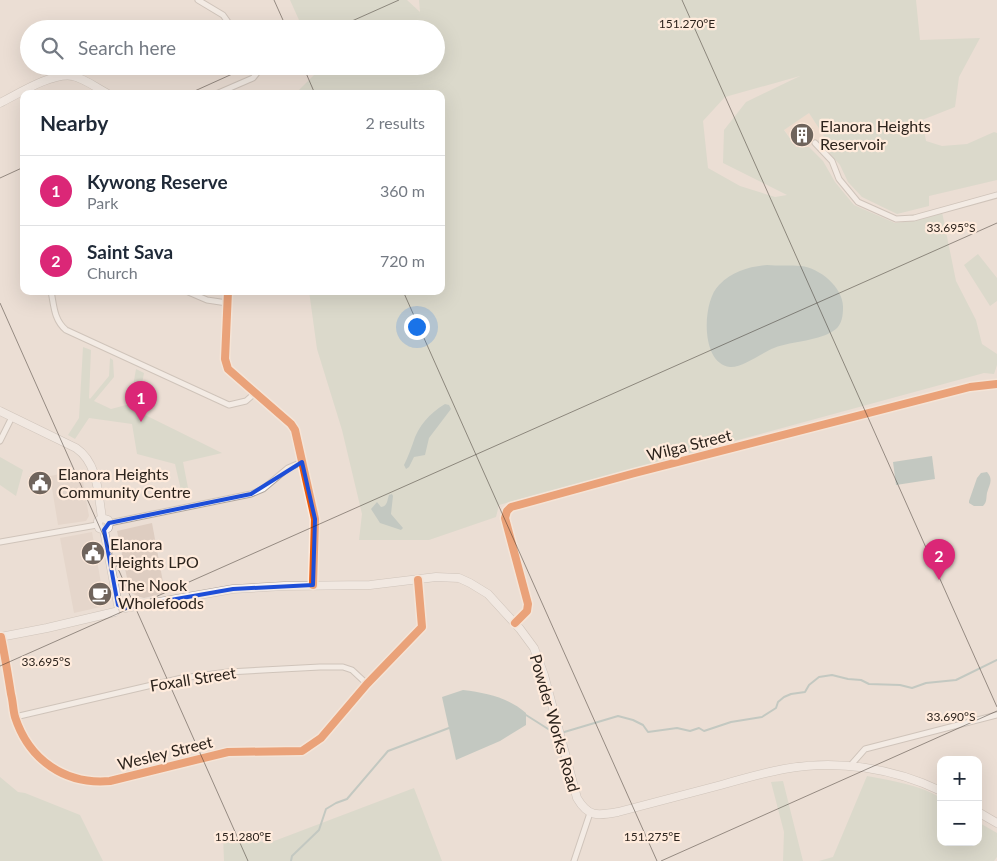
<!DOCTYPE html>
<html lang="en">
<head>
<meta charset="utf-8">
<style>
	:root { --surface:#fff; --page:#f2f2f3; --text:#1f2937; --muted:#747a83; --line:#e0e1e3; --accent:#db2777 }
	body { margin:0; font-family:Lato,sans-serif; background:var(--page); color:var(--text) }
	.controls { position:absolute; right:15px; bottom:15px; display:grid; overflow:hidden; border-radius:10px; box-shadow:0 5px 20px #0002 }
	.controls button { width:45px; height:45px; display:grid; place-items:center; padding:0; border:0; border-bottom:1px solid var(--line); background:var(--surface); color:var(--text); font:25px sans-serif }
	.you { position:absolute; left:416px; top:326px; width:18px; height:18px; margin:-12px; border:4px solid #fff; border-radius:50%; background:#1a73e8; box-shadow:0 0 0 8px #1a73e833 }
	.badge { display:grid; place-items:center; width:32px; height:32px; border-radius:50%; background:var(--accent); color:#fff; font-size:16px; font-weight:700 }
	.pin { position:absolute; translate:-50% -41px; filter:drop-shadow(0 1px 2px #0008) }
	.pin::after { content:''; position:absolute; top:26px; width:18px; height:15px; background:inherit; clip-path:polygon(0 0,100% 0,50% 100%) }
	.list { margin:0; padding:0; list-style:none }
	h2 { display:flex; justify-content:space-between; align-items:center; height:65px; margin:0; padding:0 20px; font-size:21px }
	h2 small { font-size:16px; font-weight:400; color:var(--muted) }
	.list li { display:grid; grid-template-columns:32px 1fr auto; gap:15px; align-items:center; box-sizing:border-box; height:70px; padding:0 20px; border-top:1px solid var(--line) }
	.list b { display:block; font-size:19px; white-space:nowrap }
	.list p { margin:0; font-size:16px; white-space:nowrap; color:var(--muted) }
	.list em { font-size:16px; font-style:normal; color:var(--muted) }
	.icon { flex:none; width:28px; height:28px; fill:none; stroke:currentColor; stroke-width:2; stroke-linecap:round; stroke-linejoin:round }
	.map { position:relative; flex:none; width:997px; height:861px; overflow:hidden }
	.search { position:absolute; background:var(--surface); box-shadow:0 5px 20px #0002; left:20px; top:20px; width:425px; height:55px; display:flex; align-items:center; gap:12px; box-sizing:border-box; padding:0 18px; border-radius:28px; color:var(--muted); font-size:19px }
	.panel { position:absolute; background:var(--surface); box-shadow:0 5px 20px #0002; left:20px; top:90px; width:425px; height:205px; border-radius:10px }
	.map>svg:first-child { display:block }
</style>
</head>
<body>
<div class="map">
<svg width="997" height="861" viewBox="0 0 997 861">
	<rect width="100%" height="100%" fill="#ebded4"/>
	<path fill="#decdc1" d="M 81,470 L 89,516 L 86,521 L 58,525 L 50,476 Z
		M 152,523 L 165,593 L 144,598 L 137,596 L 130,592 L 117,531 Z
		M 92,532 L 105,606 L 74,613 L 60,538 Z"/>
	<path fill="#efd8c6" d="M 809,113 L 824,136 L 809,147 L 796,147 L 784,129 Z"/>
	<path fill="#c8d2c2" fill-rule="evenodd" d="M 290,0 L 407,0 L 420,12 L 419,0 L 916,0 L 920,40 L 980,38 L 959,77 L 955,107 L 922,120 L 926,141 L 942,146 L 967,144 L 994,132 L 997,133 L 997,180 L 929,196 L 929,206 L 897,214 L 862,197 L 848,182 L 840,165 L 818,141 L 824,136 L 809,113 L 784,130 L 796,147 L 809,147 L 823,161 L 835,182 L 854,205 L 895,223 L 912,221 L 942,212 L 956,281 L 976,320 L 982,344 L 997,354 L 997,365 L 994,374 L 984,373 L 499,505 L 496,517 L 429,540 L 359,540 L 362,514 L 342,430 L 317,349 L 309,291 L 441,291 L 441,251 L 444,250 L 441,244 L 441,94 L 297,94 L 297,92 L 321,68 L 320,66 L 436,66 L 436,29 L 303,29 ZM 800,76 L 746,102 L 724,130 L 723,163 L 787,195 L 775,197 L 740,186 L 708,168 L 703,121 L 725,97 Z
		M 978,254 L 997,278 L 997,301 L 990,306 L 964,265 Z
		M 83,347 L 91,350 L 89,398 L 90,399 L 109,376 L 110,358 L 113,360 L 114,377 L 94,401 L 111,409 L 130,404 L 136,369 L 144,373 L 137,411 L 222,453 L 183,462 L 190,498 L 183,499 L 175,464 L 137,454 L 132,424 L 89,418 L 75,439 L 68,435 L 79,418 Z
		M 0,457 L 23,470 L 16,496 L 0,485 Z
		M 867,776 C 892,781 918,784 941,798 L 941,842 L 978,842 L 978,822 L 997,833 L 997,857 L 994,861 L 819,861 L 833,857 Z
		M 0,777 L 18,792 L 25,793 L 80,815 L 103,861 L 0,861 Z
		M 783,781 L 803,861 L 783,861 L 784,832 L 771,782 Z
		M 414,788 L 442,861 L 224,861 L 223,835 L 269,843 Z"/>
	<path fill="#93aeab" d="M 767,265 C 778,266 790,265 801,266 C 820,268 844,288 843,308 C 843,315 842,324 836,329 C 819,342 794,340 774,348 C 763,352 742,368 730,367 C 700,364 702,301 719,285 C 733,271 748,267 767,265 Z
		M 445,404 L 449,405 L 451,409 L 429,438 L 425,455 L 414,457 L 409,467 L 406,469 L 404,465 C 408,457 410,451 413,443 C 418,426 430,413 445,404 Z
		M 932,456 L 935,479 L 896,485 L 893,462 Z
		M 987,472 C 994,480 989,485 987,493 C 986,499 987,502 983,506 L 974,506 L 969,503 L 969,501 L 977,478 L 981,473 Z
		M 389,495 L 392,494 L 393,496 L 391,514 L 403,528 L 401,530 L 380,523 L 371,509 L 377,502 L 381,507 C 388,506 387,500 389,495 Z
		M 463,690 C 487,693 507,697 526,713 L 526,725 L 500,741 L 456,760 L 442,697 Z"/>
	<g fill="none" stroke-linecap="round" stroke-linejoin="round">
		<path stroke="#93aeab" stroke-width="2" d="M 526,715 L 556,734
			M 561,733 L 618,716 L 633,720 L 643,725 L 648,732 L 677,728 L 690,731 L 699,728 L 704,731 L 731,722 L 762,717 L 776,708 L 778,702 L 784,697 L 791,694 L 805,692 L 809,685 L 819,677 L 832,675 L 848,679 L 861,680 L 869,684 L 900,685 L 912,688 L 926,683 L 956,680 L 997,660
			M 291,861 L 292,856 L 319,830 L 326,809 L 336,803 L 347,799 L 388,751 L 449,728"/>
		<g stroke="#aea49c" stroke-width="7">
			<path id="street" d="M 198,0 L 223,15 L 233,29
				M 216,94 L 253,78 L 257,73 L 256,66
				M 815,143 L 832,161 L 839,179 L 858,202 L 896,219 L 914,218 L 997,195
				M 51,291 C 54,306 54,320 66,330 L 229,405 L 246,401 L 255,393
				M 186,291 L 207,300 L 227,303
				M 0,441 L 12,417
				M 109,523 L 251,494 L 263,489 L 288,468 L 302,462
				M 0,542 L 97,525
				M 515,623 L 527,611 L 528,604 L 505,518 L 507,511 L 511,507 L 635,473 L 970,387 L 997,384
				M 1,637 C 5,656 8,675 11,694 C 13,701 13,710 15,717 C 29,760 65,785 110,781 L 228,752 L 302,751 L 321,738 L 367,684 L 422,627 L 418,580
				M 15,717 L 182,678 L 228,672 L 320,667 L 343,667 L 352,670 L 367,684
				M 850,766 L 865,749 L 997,715
				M 574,861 L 590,813"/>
		</g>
		<g stroke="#aea49c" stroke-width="9">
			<path id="secondary" d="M 0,103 C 18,94 52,72 73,76 C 85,79 97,88 108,94
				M 228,291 L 225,359 L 228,369 L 291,424 L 295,430 L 315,519 L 313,585
				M 0,411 L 76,448 C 98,463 98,493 102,518
				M 102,518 L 108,520 L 109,523 L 108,528 L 104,530
				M 102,518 L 98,521 L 99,528 L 104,530
				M 104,530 L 118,605
				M 125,608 L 233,589 L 284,586 L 370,585 L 436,577 L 459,578 L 470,583 L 488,594 L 520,629 L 534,648 L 544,675 L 577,798 C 588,817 597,816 618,812 C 652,803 687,794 721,785 C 742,779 763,773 784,769 C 837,759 893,768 941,791
				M 0,637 L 47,628 L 115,612
				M 978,812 L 997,823"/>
		</g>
		<use href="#street" stroke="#fcfaf9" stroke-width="5"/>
		<use href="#secondary" stroke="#f8f3f2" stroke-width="8"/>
		<g stroke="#ffebdc" stroke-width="11">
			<path id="cycleway" d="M 228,291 L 225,359 L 228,369 L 291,424 L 295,430 L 315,519 L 313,585
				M 515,623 L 527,611 L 528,604 L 505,518 L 507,511 L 511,507 L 635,473 L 970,387 L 997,384
				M 1,637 C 5,656 8,675 11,694 C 13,701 13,710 15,717 C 29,760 65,785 110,781 L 228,752 L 302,751 L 321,738 L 367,684 L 422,627 L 418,580"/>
		</g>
		<use href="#cycleway" stroke="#e8590c" stroke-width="8"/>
	</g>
	<path d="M0 0H997V861H0ZM 302,462 L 315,519 L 313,585 L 233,589 L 125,608 L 118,605 L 104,530 L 109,523 L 251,494 Z" fill="#ebded4" fill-opacity=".55" fill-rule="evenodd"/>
	<path fill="none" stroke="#1d4ed8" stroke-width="4" stroke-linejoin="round" d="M 302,462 L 315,519 L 313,585 L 233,589 L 125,608 L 118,605 L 104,530 L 109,523 L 251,494 Z"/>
	<path fill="none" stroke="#2c231c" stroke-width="1" stroke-opacity="0.45" d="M 274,0 L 287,29M 682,0 L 997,707M 334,29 L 399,0M 303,66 L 315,94M 188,94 L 250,66M 0,178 L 24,167M 403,291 L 657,861M 0,303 L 248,861M 0,666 L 997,223M 661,861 L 997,711"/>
	<defs>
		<g id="building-disc" transform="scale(1.25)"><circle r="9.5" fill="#6f645c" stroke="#ffebdc"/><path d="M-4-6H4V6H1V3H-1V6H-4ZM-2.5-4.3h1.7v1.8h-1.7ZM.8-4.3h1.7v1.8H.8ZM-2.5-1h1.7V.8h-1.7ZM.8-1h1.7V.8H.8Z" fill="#fff"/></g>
		<g id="civic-disc" transform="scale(1.25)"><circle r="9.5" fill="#6f645c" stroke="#ffebdc"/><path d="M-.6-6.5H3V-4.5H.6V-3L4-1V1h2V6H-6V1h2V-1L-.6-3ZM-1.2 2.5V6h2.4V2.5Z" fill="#fff"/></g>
		<g id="cafe-disc" transform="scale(1.25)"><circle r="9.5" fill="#6f645c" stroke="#ffebdc"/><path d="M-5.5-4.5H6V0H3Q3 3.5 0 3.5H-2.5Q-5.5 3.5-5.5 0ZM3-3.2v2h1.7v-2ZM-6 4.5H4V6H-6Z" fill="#fff"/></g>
	</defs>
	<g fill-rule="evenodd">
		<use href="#building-disc" x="802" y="135"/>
		<use href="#civic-disc" x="40" y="483"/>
		<use href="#civic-disc" x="93" y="553"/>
		<use href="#cafe-disc" x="100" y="594"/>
	</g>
	<g text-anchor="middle" stroke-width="4.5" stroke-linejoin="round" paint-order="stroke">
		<g font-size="16" fill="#2c231c" stroke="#ffebdc" text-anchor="start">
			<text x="820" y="132">Elanora Heights<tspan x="820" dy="18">Reservoir</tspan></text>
			<text x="58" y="480">Elanora Heights<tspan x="58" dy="18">Community Centre</tspan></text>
			<text x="110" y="550">Elanora<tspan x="110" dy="18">Heights LPO</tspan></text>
			<text x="118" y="591">The Nook<tspan x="118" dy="18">Wholefoods</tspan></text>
		</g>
		<g font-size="16" fill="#2c231c" stroke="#ffebdc">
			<text transform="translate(689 445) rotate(-14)" y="6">Wilga Street</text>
			<text transform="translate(193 679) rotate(-9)" y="6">Foxall Street</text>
			<text transform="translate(555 723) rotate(74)" y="6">Powder Works Road</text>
			<text transform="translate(165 753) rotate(-14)" y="6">Wesley Street</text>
		</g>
	</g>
	<g font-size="12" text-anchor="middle" fill="#2c231c" stroke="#ffebdc" stroke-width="4.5" stroke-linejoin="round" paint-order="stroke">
		<text x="687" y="28">151.270°E</text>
		<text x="951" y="232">33.695°S</text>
		<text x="46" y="666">33.695°S</text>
		<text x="951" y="721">33.690°S</text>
		<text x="243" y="841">151.280°E</text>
		<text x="652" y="841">151.275°E</text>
	</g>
</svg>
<div class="controls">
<button>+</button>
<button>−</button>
</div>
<div class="you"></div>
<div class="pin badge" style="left:141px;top:422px">1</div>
<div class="pin badge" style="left:939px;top:580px">2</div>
<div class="search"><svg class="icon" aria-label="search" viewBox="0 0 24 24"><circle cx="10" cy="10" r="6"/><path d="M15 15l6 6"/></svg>Search here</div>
<section class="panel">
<h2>Nearby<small>2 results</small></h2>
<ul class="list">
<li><span class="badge">1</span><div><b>Kywong Reserve</b><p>Park</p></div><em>360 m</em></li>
<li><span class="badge">2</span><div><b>Saint Sava</b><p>Church</p></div><em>720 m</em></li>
</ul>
</section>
</div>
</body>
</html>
